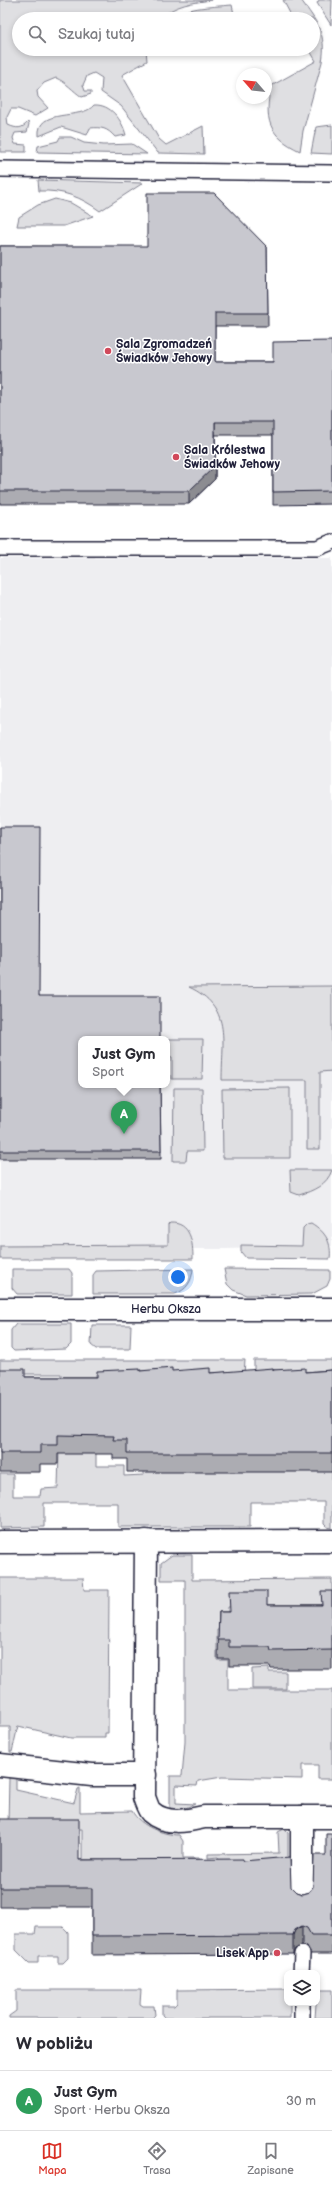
<!DOCTYPE html>
<html lang="pl">
<head>
<meta charset="utf-8">
<style>
	:root { --surface:#fff; --page:#f2f2f3; --text:#2b2b33; --muted:#7c7c81; --line:#e1e1e2; --accent:#d93025 }
	body { margin:0; font-family:"Balsamiq Sans",sans-serif; background:var(--page); color:var(--text) }
	.controls { position:absolute; right:12px; bottom:12px; display:grid; overflow:hidden; border-radius:8px; box-shadow:0 2px 6px #0003 }
	.controls button { width:36px; height:36px; display:grid; place-items:center; padding:0; border:0; border-bottom:1px solid var(--line); background:var(--surface); color:var(--text); font:20px sans-serif }
	.compass { position:absolute; left:236px; top:68px; width:36px; height:36px; border-radius:50%; background:var(--surface); box-shadow:0 2px 6px #0003; rotate:298deg }
	.you { position:absolute; left:178px; top:1277px; width:14px; height:14px; margin:-10px; border:3px solid #fff; border-radius:50%; background:#1a73e8; box-shadow:0 0 0 6px #1a73e833 }
	.badge { display:grid; place-items:center; width:26px; height:26px; border-radius:50%; background:var(--accent); color:#fff; font-size:13px; font-weight:700 }
	.pin { position:absolute; translate:-50% -33px; filter:drop-shadow(0 1px 2px #0008) }
	.pin::after { content:''; position:absolute; top:21px; width:14px; height:12px; background:inherit; clip-path:polygon(0 0,100% 0,50% 100%) }
	.popup { position:absolute; left:78px; top:1036px; width:92px; height:52px; box-sizing:border-box; display:grid; place-content:center; border-radius:8px; background:var(--surface); filter:drop-shadow(0 1px 3px #0005); font-size:13px; white-space:nowrap; color:var(--muted) }
	.popup b { font-size:15px; color:var(--text) }
	.popup::after { content:''; position:absolute; left:50%; top:100%; margin-left:-8px; border:8px solid transparent; border-top-color:var(--surface) }
	.list { margin:0; padding:0; list-style:none }
	h2 { display:flex; justify-content:space-between; align-items:center; height:52px; margin:0; padding:0 16px; font-size:17px }
	h2 small { font-size:13px; font-weight:400; color:var(--muted) }
	.list li { display:grid; grid-template-columns:26px 1fr auto; gap:12px; align-items:center; box-sizing:border-box; height:60px; padding:0 16px; border-top:1px solid var(--line) }
	.list b { display:block; font-size:15px; white-space:nowrap }
	.list p { margin:0; font-size:13px; white-space:nowrap; color:var(--muted) }
	.list em { font-size:13px; font-style:normal; color:var(--muted) }
	.icon { flex:none; width:22px; height:22px; fill:none; stroke:currentColor; stroke-width:2; stroke-linecap:round; stroke-linejoin:round }
	.map { position:relative; flex:none; width:332px; height:2018px; overflow:hidden }
	.search { position:absolute; background:var(--surface); box-shadow:0 2px 6px #0003; left:12px; right:12px; top:12px; height:44px; display:flex; align-items:center; gap:10px; box-sizing:border-box; padding:0 14px; border-radius:22px; color:var(--muted); font-size:15px }
	.sheet { height:112px; background:var(--surface) }
	nav { display:flex; justify-content:space-around; align-items:center; box-sizing:border-box; height:56px; border-top:1px solid var(--line); background:var(--surface); font-size:11px; color:var(--muted) }
	nav a { display:grid; justify-items:center; gap:2px }
	nav .on { color:var(--accent) }
	.map>svg:first-child { display:block }
</style>
</head>
<body>
<div class="map">
<svg width="332" height="2018" viewBox="0 0 332 2018">
	<rect width="100%" height="100%" fill="#fff"/>
	<filter id="ink" filterUnits="userSpaceOnUse"><feTurbulence type="fractalNoise" baseFrequency=".025" numOctaves="2"/><feDisplacementMap in="SourceGraphic" scale="8" xChannelSelector="R" yChannelSelector="G"/><feConvolveMatrix kernelMatrix="1 2 1 2 8 2 1 2 1" color-interpolation-filters="sRGB"/></filter>
	<g filter="url(#ink)">
		<path fill="#eeeef1" fill-rule="evenodd" d="M 0,558 L 332,558 L 332,1246 L 226,1249 L 0,1249 ZM 81,1039 L 167,1039 L 167,1085 L 81,1085 Z"/>
		<path fill="#dfdfe2" stroke="#80808e" d="M 0,0 L 212,0 C 196,2 171,5 161,19 L 19,19 L 19,49 L 146,49 L 147,61 L 122,75 L 159,139 L 166,145 L 203,126 L 204,154 L 158,153 L 121,106 L 101,92 L 102,78 L 94,73 L 87,76 L 83,85 L 85,91 L 91,91 L 91,94 L 82,97 C 73,91 66,82 56,78 L 44,83 L 37,91 L 38,97 L 48,108 L 35,116 L 18,109 L 11,109 L 7,117 L 8,125 C 17,129 22,129 28,122 L 29,124 L 27,132 L 15,133 L 13,138 L 15,144 L 26,145 L 26,152 L 0,152 Z
			M 283,0 L 301,0 C 317,22 327,34 322,62 L 303,131 L 300,151 C 268,136 264,119 271,86 L 316,61 L 309,49 L 313,49 L 313,19 L 293,19 Z
			M 319,0 L 332,0 L 331,25 L 317,3 Z
			M 232,5 L 234,14 L 224,19 L 166,19 C 186,7 209,7 232,5 Z
			M 94,105 C 111,104 122,120 126,135 L 115,137 C 107,128 102,127 90,128 L 87,135 L 61,127 L 39,136 C 36,107 82,121 94,105 Z
			M 332,125 L 332,154 L 311,153 L 316,127 Z
			M 60,137 L 71,137 L 84,143 L 104,145 L 132,144 L 147,154 L 37,152 L 38,146 L 58,141 Z
			M 38,180 L 143,183 L 100,211 C 81,197 63,190 39,191 Z
			M 55,199 L 71,203 L 93,216 L 64,226 L 17,226 L 19,217 L 38,205 Z
			M 332,986 L 332,1071 L 320,1072 L 320,1149 L 307,1149 L 307,1080 L 222,1080 C 222,1039 232,1007 189,987 Z
			M 168,1039 L 203,1039 L 202,1079 L 172,1079 L 172,1057 L 168,1056 Z
			M 174,1088 L 202,1088 L 203,1151 L 187,1151 L 186,1161 L 173,1161 Z
			M 290,1088 L 290,1158 L 223,1158 L 222,1089 Z
			M 290,1170 L 332,1170 C 327,1185 313,1191 299,1195 L 291,1192 Z
			M 170,1223 C 191,1222 193,1243 193,1259 L 0,1259 L 0,1246 L 168,1245 L 168,1225 Z
			M 311,1223 C 326,1232 332,1243 330,1259 L 246,1258 L 241,1252 L 241,1245 L 302,1246 L 303,1228 L 307,1224 Z
			M 12,1269 L 69,1269 L 72,1273 L 72,1294 L 17,1294 L 12,1288 Z
			M 193,1269 C 192,1281 187,1290 175,1294 L 93,1294 L 93,1275 L 96,1271 Z
			M 224,1269 L 330,1270 L 330,1279 L 327,1286 L 312,1294 L 246,1295 L 233,1290 L 227,1284 Z
			M 16,1324 L 71,1324 L 71,1344 L 66,1349 L 14,1351 L 11,1348 L 11,1330 Z
			M 92,1325 L 131,1325 L 130,1349 L 96,1349 L 91,1345 Z
			M 0,1360 L 245,1360 L 244,1375 L 96,1374 L 96,1466 L 124,1466 L 124,1476 L 144,1475 L 144,1469 L 332,1468 L 332,1528 L 327,1527 L 324,1524 L 324,1502 L 250,1502 L 250,1527 L 118,1527 L 118,1503 L 44,1503 L 44,1527 L 0,1528 L 0,1474 L 13,1474 L 13,1496 L 40,1496 L 41,1489 L 58,1488 L 61,1374 L 0,1374 Z
			M 254,1360 L 332,1360 L 332,1376 L 254,1376 Z
			M 172,1555 L 192,1555 L 192,1580 L 332,1579 L 332,1606 L 228,1607 L 228,1630 L 217,1630 L 217,1660 L 228,1660 L 228,1690 L 332,1690 L 332,1779 L 318,1779 L 318,1765 L 302,1765 L 302,1779 L 222,1777 L 198,1781 L 197,1786 L 176,1785 L 176,1803 L 195,1804 L 183,1809 L 170,1808 L 170,1776 L 182,1776 L 185,1742 L 185,1580 L 161,1580 L 161,1563 Z
			M 0,1578 L 83,1578 L 84,1590 L 109,1590 L 108,1733 L 105,1733 L 105,1738 L 71,1738 L 18,1726 L 12,1752 L 10,1752 L 10,1727 L 0,1727 Z
			M 269,1668 L 269,1672 L 286,1672 L 286,1689 L 252,1689 L 252,1669 Z
			M 16,1777 L 16,1790 L 74,1803 L 78,1789 L 80,1788 L 80,1812 L 132,1811 C 140,1826 163,1835 179,1835 L 183,1841 L 183,1858 L 199,1858 L 199,1871 L 82,1877 L 82,1829 L 50,1830 L 8,1824 L 9,1778 Z
			M 284,1829 L 288,1833 L 288,1873 L 219,1874 L 218,1857 L 208,1858 L 208,1854 L 279,1853 L 278,1832 Z
			M 36,1927 L 63,1927 L 68,1932 L 68,1958 L 63,1963 L 58,1963 L 58,1956 L 38,1956 L 38,1963 L 29,1963 L 16,1950 L 16,1934 L 35,1934 Z
			M 287,1989 L 287,2003 L 290,2003 L 290,2018 L 165,2018 L 162,2015 L 162,2006 L 174,2006 L 177,2003 L 177,1990 Z
			M 16,1990 L 141,1990 L 140,2004 L 143,2006 L 154,2006 L 155,2015 L 152,2018 L 9,2018 L 9,2016 L 16,2011 Z
			M 317,1990 L 332,1990 L 332,2018 L 315,2018 Z"/>
		<g fill="none" stroke-linecap="round" stroke-linejoin="round">
			<g stroke="#22223b" stroke-width="18">
				<path id="service" d="M 0,169 L 332,173
					M 0,548 L 317,548 L 332,542
					M 301,1973 L 302,1954
					M 302,2003 L 302,2018"/>
			</g>
			<g stroke="#22223b" stroke-width="25">
				<g id="minor">
					<path id="s1" d="M 0,1309 L 332,1309"/>
					<path d="M 146,1541 L 144,1797 C 146,1802 148,1809 151,1812 C 165,1825 187,1821 204,1817 L 332,1817"/>
					<path d="M 0,1542 L 332,1541"/>
					<path d="M 0,1765 L 92,1775 L 145,1775"/>
					<path d="M 302,1900 L 302,1817"/>
				</g>
			</g>
			<use href="#service" stroke="#fff" stroke-width="15"/>
			<use href="#minor" stroke="#fff" stroke-width="22"/>
		</g>
		<path fill="#acacb2" stroke="#22223b" d="M 0,246 L 267,247 L 268,326 L 215,326 L 215,362 L 273,362 L 332,341 L 332,504 L 273,505 L 273,435 L 215,435 L 215,479 L 189,504 L 0,504 Z
			M 0,827 L 39,996 L 160,1085 L 161,1159 L 0,1159 Z
			M 0,1369 L 25,1377 L 97,1377 L 140,1371 L 210,1373 L 273,1370 L 305,1372 L 332,1370 L 332,1472 L 127,1472 L 127,1459 L 113,1459 L 113,1454 L 58,1454 L 58,1464 L 40,1464 L 40,1472 L 0,1472 Z
			M 332,1591 L 332,1669 L 271,1669 L 270,1666 L 229,1666 L 229,1659 L 218,1659 L 219,1612 L 229,1612 L 267,1605 L 321,1605 Z
			M 0,1819 L 79,1860 L 243,1861 L 291,1887 L 296,1892 L 302,1894 L 309,1892 L 313,1887 L 326,1855 L 332,1834 L 332,1954 L 311,1954 L 307,1947 L 302,1945 L 295,1949 L 293,1954 L 92,1955 L 92,1907 L 0,1907 Z"/>
		<path fill="#8c8c91" stroke="#22223b" d="M 215,422 L 215,479 L 189,504 L 189,491 Z
			M 302,1926 L 302,1945 L 295,1949 L 293,1954 L 293,1935 L 295,1930 Z"/>
		<path fill="#c8c8cf" stroke="#22223b" d="M 147,193 L 214,193 L 267,247 L 268,313 L 215,313 L 215,362 L 273,362 L 273,342 L 332,341 L 332,491 L 273,492 L 273,422 L 215,422 L 215,466 L 189,491 L 0,491 L 0,246 L 147,246 Z
			M 0,827 L 40,827 L 39,996 L 160,996 L 160,1039 L 81,1039 L 81,1085 L 160,1085 L 161,1151 L 0,1151 Z
			M 172,1368 L 172,1371 L 210,1368 L 210,1373 L 273,1368 L 273,1370 L 305,1368 L 305,1372 L 332,1370 L 332,1453 L 127,1453 L 127,1440 L 113,1440 L 114,1436 L 58,1435 L 58,1445 L 40,1445 L 40,1453 L 0,1453 L 0,1369 L 25,1369 L 25,1377 L 97,1377 L 97,1371 L 140,1369 L 140,1371 Z
			M 229,1591 L 267,1591 L 267,1605 L 322,1605 L 321,1591 L 332,1591 L 332,1650 L 271,1651 L 270,1647 L 229,1647 L 229,1640 L 218,1640 L 219,1612 L 230,1612 Z
			M 0,1819 L 79,1819 L 79,1860 L 243,1859 L 243,1861 L 290,1857 L 291,1887 L 296,1892 L 302,1894 L 309,1892 L 313,1887 L 314,1855 L 326,1855 L 326,1834 L 332,1834 L 332,1935 L 311,1935 L 307,1928 L 302,1926 L 295,1930 L 293,1935 L 92,1936 L 92,1888 L 0,1888 Z"/>
	</g>
	<g fill="#d1495b" stroke="#fff" stroke-width="1.5">
		<circle cx="108" cy="351" r="4"/>
		<circle cx="176" cy="457" r="4"/>
		<circle cx="277" cy="1953" r="4"/>
	</g>
	<g text-anchor="middle" stroke-width="3" stroke-linejoin="round" paint-order="stroke">
		<g font-size="12" font-weight="bold" fill="#22223b" stroke="#fff" text-anchor="start">
			<text x="116" y="348">Sala Zgromadzeń<tspan x="116" dy="14">Świadków Jehowy</tspan></text>
			<text x="184" y="454">Sala Królestwa<tspan x="184" dy="14">Świadków Jehowy</tspan></text>
			<text x="269" y="1957" text-anchor="end">Lisek App</text>
		</g>
		<g font-size="12" fill="#22223b" stroke="#fff">
			<text dy="4" stroke="none"><textPath href="#s1" startOffset="166">Herbu Oksza</textPath></text>
		</g>
	</g>
</svg>
<div class="controls">
<button><svg class="icon" aria-label="layers" viewBox="0 0 24 24"><path d="M12 4l9 5-9 5-9-5zM3 14l9 5 9-5"/></svg></button>
</div>
<svg class="compass" viewBox="-18 -18 36 36"><path d="M0-13l5 13h-10z" fill="#e53935"/><path d="M0 13l5-13h-10z" fill="#7c7c81"/></svg>
<div class="you"></div>
<div class="pin badge" style="left:124px;top:1134px;background:#2e9e5b">A</div>
<div class="popup"><b>Just Gym</b>Sport</div>
<div class="search"><svg class="icon" aria-label="search" viewBox="0 0 24 24"><circle cx="10" cy="10" r="6"/><path d="M15 15l6 6"/></svg>Szukaj tutaj</div>
</div>
<section class="sheet">
<h2>W pobliżu<small></small></h2>
<ul class="list">
<li><span class="badge" style="background:#2e9e5b">A</span><div><b>Just Gym</b><p>Sport · Herbu Oksza</p></div><em>30 m</em></li>
</ul>
</section>
<nav>
<a class="on"><svg class="icon" aria-label="map" viewBox="0 0 24 24"><path d="M3 6l6-2 6 2 6-2v14l-6 2-6-2-6 2zM9 4v14M15 6v14"/></svg>Mapa</a>
<a><svg class="icon" aria-label="directions" viewBox="0 0 24 24"><path d="M12 3l9 9-9 9-9-9zM9 14v-3h6M13 9l2 2-2 2"/></svg>Trasa</a>
<a><svg class="icon" aria-label="saved" viewBox="0 0 24 24"><path d="M7 4h10v16l-5-4-5 4z"/></svg>Zapisane</a>
</nav>
</body>
</html>
